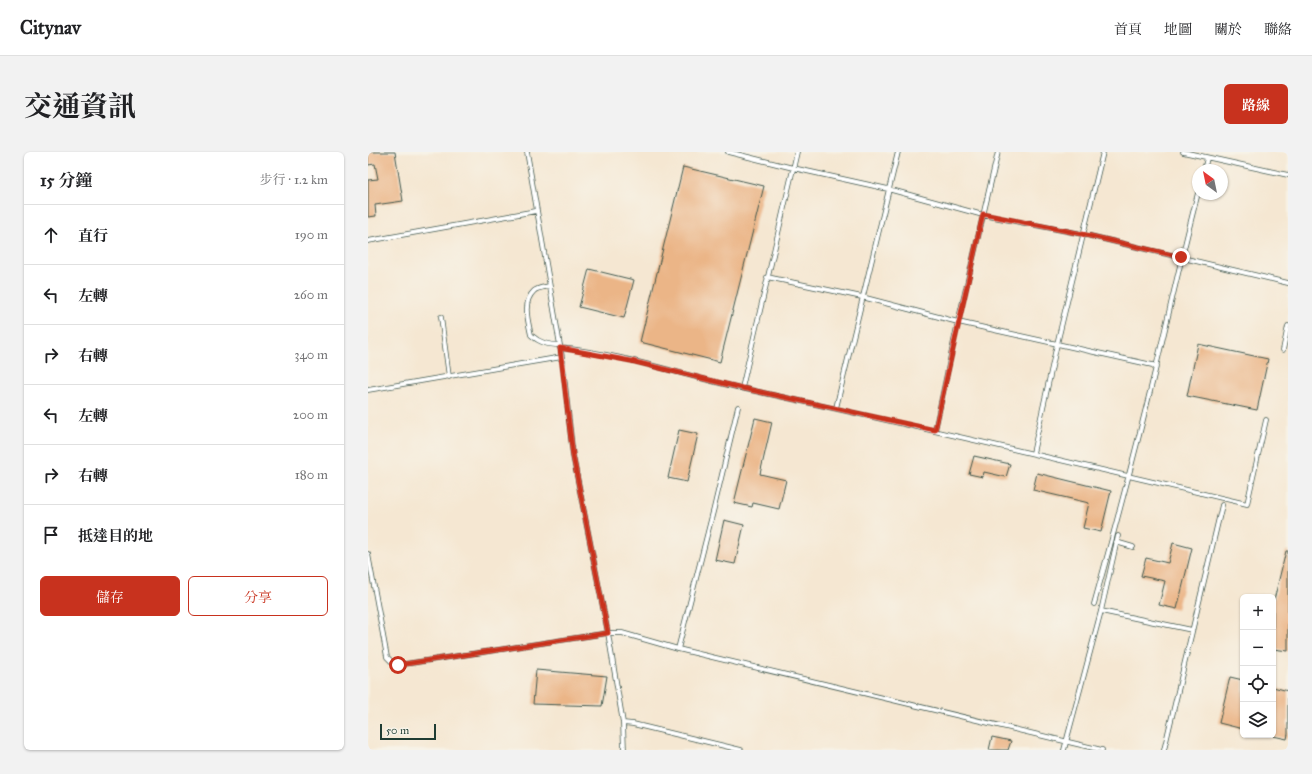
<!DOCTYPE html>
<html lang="zh-TW">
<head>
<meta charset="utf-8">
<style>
	:root { --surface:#fff; --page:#f2f2f2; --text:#202124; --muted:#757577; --line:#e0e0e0; --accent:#c8321e }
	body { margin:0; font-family:"IM FELL Great Primer","Noto Serif TC",serif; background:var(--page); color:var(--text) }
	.controls { position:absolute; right:12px; bottom:12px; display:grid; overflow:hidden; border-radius:6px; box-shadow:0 1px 3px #0004 }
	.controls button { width:36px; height:36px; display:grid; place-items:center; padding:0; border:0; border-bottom:1px solid var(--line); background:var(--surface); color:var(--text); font:20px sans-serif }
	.compass { position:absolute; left:824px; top:12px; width:36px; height:36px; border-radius:50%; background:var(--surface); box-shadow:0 1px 3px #0004; rotate:327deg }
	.scale { position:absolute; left:12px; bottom:10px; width:56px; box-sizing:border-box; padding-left:4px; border:2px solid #1f3d34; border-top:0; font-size:11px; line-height:14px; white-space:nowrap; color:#1f3d34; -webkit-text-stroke:3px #f7f3e8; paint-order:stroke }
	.stop { position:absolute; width:12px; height:12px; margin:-9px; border:3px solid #c8321e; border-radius:50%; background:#fff }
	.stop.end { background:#c8321e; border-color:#fff; box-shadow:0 1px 4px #0008 }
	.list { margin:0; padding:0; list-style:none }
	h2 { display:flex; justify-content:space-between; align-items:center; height:52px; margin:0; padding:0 16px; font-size:17px }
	h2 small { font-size:13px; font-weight:400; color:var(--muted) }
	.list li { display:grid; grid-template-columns:26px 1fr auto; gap:12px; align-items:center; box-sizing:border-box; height:60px; padding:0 16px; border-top:1px solid var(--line) }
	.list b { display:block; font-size:15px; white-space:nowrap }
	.list em { font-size:13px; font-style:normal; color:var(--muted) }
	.actions { display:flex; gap:8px; padding:12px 16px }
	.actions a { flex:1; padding:9px 0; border:1px solid var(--accent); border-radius:6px; text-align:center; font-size:14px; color:var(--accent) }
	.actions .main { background:var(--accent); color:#fff }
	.icon { flex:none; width:22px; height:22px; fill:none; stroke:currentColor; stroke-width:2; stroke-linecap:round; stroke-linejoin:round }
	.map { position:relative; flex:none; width:920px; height:598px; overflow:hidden; border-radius:6px }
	header { display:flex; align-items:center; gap:24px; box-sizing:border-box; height:56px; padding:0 20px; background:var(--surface); border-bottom:1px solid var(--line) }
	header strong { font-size:19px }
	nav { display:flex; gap:22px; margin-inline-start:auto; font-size:14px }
	.intro { display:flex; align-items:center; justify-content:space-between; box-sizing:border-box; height:96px; padding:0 24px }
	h1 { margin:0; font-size:28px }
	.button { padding:10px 18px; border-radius:6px; background:var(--accent); color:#fff; font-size:14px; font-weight:700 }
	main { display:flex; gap:24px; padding:0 24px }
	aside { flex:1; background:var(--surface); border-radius:6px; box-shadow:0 1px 3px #0004 }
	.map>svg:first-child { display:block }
</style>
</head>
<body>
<header>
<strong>Citynav</strong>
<nav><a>首頁</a><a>地圖</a><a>關於</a><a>聯絡</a></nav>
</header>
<div class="intro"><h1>交通資訊</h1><a class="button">路線</a></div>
<main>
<aside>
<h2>15 分鐘<small>步行 · 1.2 km</small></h2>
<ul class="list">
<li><svg class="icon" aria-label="ahead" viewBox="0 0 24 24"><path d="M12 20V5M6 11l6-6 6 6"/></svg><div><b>直行</b></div><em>190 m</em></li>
<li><svg class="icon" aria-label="left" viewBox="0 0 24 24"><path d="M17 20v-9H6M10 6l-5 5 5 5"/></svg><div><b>左轉</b></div><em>260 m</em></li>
<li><svg class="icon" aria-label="right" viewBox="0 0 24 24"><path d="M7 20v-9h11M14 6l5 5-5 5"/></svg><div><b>右轉</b></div><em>340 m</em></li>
<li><svg class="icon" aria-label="left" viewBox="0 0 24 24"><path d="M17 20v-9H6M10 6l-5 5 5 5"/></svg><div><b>左轉</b></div><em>200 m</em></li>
<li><svg class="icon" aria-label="right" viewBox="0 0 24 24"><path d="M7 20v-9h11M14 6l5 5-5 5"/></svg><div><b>右轉</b></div><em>180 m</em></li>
<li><svg class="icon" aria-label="arrive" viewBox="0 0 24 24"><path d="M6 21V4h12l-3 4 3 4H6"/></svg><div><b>抵達目的地</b></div></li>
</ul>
<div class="actions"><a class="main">儲存</a><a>分享</a></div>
</aside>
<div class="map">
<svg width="920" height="598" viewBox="0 0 920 598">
	<rect width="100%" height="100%" fill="#f7f3e8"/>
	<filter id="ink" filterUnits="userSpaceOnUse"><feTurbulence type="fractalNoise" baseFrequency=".025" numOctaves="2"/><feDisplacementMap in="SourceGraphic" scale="8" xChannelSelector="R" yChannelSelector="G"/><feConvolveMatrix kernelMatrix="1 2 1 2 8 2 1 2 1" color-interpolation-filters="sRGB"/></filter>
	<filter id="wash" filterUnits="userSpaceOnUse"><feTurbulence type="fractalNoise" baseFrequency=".012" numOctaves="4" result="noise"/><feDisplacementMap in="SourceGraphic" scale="16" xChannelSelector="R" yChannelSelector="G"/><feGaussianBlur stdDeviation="0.9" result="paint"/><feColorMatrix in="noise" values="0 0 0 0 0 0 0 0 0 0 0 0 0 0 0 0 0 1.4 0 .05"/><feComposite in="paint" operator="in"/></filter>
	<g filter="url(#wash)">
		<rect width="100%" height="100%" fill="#f5e7d2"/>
		<g id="blocks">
			<path fill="#ebb587" d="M 0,0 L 27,0 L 35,49 L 7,53 L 8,64 L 0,65 L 0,28 L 10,27 L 7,12 L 0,13 Z
				M 315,15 L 396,34 L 352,210 L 272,190 Z
				M 221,117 L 266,128 L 256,166 L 211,155 Z
				M 830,192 L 900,207 L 889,258 L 819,244 Z
				M 387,266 L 404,270 L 392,322 L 418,328 L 411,357 L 385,351 L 384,355 L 366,351 Z
				M 311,278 L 330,282 L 319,330 L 300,326 Z
				M 606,304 L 642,312 L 638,325 L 616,320 L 615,325 L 601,322 Z
				M 669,321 L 743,339 L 733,380 L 715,376 L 721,351 L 665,338 Z
				M 356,368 L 376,373 L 367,412 L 347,408 Z
				M 805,391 L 824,396 L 809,457 L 791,453 L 797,429 L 773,424 L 778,406 L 800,411 Z
				M 918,399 L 920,399 L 920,499 L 905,497 L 905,452 Z
				M 168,518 L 239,524 L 234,554 L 165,552 Z
				M 862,525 L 875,528 L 875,577 L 851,571 Z
				M 905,535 L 920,539 L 920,582 L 919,587 L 905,584 Z
				M 624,585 L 643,589 L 640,598 L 621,598 Z"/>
		</g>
	</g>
	<g filter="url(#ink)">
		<use href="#blocks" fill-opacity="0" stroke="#3f564c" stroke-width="1"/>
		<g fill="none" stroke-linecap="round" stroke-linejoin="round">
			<g stroke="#3f564c" stroke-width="5.5">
				<path id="service" d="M 159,0 L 194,205 L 205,304 L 240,481 L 255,571 L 256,598
					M 360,0 L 425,16 L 520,37 L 615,63 L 714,82 L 920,131
					M 815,0 L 920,23
					M 836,18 L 839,6
					M 0,89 L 168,59
					M 399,125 L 494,145 L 590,170 L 789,214
					M 181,134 C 177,135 169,136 166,139 C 154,150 160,169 163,183 C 172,191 180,193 192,193
					M 73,165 L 81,225
					M 192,196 C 257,202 319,225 382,238 C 549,274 714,313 879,352 L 898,268
					M 915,198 L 920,174
					M 374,236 L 429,0
					M 0,238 L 194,205
					M 468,256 L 530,0
					M 567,278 L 590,170 L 630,0
					M 665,301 L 689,192 L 735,0
					M 748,390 L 765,395
					M 0,402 L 19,505 L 24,510 L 30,513 L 240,481 L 254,481 L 310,497 L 734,598
					M 726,452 C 748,373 769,294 788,215 C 802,157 815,98 830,41
					M 733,459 L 824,478
					M 310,497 L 346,356 L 370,255
					M 255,571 L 265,572 L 373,598
					M 696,598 L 733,459 L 750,384
					M 796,598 L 854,353"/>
			</g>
			<use href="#service" stroke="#fff" stroke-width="4"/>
		</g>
	</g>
	<g fill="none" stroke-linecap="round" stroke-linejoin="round" filter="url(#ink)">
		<path stroke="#c8321e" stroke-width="5" d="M 30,513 L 240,481 L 205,304 L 192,196 L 263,209 L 374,236 L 567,278 L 615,62 L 714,82 L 813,105"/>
	</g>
</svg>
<div class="controls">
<button>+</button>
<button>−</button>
<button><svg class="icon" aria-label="locate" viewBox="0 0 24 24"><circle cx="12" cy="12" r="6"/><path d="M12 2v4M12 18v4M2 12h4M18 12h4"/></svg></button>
<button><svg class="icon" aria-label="layers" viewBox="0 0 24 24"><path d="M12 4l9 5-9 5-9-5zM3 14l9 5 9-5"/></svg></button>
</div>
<svg class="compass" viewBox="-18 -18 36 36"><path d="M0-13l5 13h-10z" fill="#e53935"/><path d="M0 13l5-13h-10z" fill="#757577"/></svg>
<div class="scale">50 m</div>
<div class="stop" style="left:30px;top:513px"></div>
<div class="stop end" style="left:813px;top:105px"></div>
</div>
</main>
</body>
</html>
